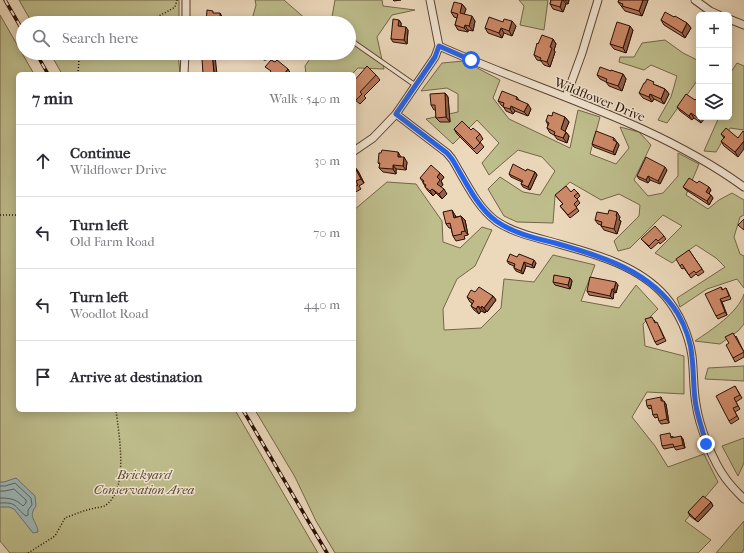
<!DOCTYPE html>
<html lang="en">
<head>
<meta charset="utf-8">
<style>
	:root { --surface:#fff; --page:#f2f2f3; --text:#2b2b33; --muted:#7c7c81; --line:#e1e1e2 }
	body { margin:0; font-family:"IM FELL French Canon",serif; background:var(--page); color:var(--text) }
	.controls { position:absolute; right:12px; top:12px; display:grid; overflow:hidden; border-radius:6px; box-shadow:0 2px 10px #0003 }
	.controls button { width:36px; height:36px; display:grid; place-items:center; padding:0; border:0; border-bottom:1px solid var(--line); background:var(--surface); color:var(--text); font:20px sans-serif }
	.stop { position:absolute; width:12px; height:12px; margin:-9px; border:3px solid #2563eb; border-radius:50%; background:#fff }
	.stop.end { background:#2563eb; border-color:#fff; box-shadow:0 1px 4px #0008 }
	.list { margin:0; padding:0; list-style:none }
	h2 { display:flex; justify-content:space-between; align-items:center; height:52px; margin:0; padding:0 16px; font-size:17px }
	h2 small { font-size:13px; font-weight:400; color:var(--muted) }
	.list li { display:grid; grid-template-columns:26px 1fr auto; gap:12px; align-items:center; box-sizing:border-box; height:72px; padding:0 16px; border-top:1px solid var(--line) }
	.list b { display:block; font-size:15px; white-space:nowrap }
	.list p { margin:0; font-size:13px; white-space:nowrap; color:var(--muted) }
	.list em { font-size:13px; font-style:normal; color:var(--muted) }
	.icon { flex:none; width:22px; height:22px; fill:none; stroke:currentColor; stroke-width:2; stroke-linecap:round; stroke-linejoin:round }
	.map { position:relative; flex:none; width:744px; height:553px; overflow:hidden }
	.search { position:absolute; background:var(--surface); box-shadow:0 2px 10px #0003; left:16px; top:16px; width:340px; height:44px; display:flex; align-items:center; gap:10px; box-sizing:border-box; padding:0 14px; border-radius:22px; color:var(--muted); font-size:15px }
	.panel { position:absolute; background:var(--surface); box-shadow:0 2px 10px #0003; left:16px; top:72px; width:340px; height:340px; border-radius:6px }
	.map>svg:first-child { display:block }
</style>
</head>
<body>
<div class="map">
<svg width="744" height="553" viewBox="0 0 744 553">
	<rect width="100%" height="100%" fill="#ecd9bc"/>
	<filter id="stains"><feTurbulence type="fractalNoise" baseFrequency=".005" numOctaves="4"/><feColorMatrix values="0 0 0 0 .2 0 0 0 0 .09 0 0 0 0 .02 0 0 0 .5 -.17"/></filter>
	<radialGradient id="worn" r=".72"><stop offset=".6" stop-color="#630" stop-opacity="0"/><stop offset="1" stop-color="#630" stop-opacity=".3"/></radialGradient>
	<path fill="#bebd8c" stroke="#736648" d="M 19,0 L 179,0 L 179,23 L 32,23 Z
		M 255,0 L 284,0 L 308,21 L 295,23 L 251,23 L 256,5 Z
		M 335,0 L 382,0 L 383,6 L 415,10 L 392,15 L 377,37 L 384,69 L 358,68 L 352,74 L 306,74 L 305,66 L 314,53 L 349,53 L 349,23 L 338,23 L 332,17 Z
		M 519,0 L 548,0 L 544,30 L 520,25 L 524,6 Z
		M 0,15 L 34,74 L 18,74 L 18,410 L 235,410 L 318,553 L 10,553 L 0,541 Z
		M 665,40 L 683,53 L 699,61 L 699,78 L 667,123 L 658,120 L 671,97 L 677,76 L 651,65 L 644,70 L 619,62 L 620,57 L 634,57 L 642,43 Z
		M 50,53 L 178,53 L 180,74 L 62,74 Z
		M 464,61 L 500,80 L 493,98 L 509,119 L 570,148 L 578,110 L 600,117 L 590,154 L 616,164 L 629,148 L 620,127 L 639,132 L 651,145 L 634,180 L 648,196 L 663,193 L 678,176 L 678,153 L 699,164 L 686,195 L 708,209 L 719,200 L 732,193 L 744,200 L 744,215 L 740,217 L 734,237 L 740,254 L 744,256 L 744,288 L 737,279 L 707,289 L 680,307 L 677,298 L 725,267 L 716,258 L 696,245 L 672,263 L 655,253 L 682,226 L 663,215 L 630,248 L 618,251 L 614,241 L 639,216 L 640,205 L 619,194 L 601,200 L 570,182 L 555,196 L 553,223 L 517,222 L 504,216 L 488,189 L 500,177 L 523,192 L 540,195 L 555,171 L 542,157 L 518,150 L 489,175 L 482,163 L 499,143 L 477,120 L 453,144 L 426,119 L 458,112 L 458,94 L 447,88 L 421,91 L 442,63 Z
		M 737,63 L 744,66 L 744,130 L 730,128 L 716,152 L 704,151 L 719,117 L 729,117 L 729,75 Z
		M 387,182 L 416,184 L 442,221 L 443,242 L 460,248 L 482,227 L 492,230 L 475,266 L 457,279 L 443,309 L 444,330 L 481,328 L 501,308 L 504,279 L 534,282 L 553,255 L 595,265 L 581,301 L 619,308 L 636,285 L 658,309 L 643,324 L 645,346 L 684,356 L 684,394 L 647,392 L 632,417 L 655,446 L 668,467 L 704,454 L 718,482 L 685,521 L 711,540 L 698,553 L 335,553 L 316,521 L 295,477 L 255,410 L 354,410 L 354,210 Z
		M 744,294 L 744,324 L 738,331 L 720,344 L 695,341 C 711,330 738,313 744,294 Z
		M 744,366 L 744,381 L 705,379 L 708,368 Z
		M 744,438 L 744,463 L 738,476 L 722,446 Z
		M 744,521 L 744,549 L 742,553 L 716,553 Z"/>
	<path fill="#9cb8ba" stroke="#6e7471" d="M 16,478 L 35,496 L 36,506 C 27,518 37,520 38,532 L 33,533 L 14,509 L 9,507 L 0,507 L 0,482 L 4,482 Z"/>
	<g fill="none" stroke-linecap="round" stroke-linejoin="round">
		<path stroke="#62635f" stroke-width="1" d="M 0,486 L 5,486 L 15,483 L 31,498 L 32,505 L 28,510 L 28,515 L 26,516 C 14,507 18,502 0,503
			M 0,491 L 5,491 L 14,489 L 26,500 L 26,503 L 23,506 C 16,499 10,498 0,498"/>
		<g stroke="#594132" stroke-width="5.5">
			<path id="service" d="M 349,39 L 415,85
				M 265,58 L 273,53"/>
		</g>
		<g stroke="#594132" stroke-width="9">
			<path id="minor" d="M 695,0 L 710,11 L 719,15
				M 729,19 L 744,25
				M 186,23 L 186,0
				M 439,46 C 541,92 653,121 744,187
				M 184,74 L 185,53
				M 566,97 L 582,53 L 598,0
				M 396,114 L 447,153 L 452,159 C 465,180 476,206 496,221 C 512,232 533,237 552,242 C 591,253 637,264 665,296 C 679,312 689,335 692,356 C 694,372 693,388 696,404 C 699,426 713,462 726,479 C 731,486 738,493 744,499
				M 354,151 L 373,138 L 396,114 L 435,57 L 439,46 L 430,0"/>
		</g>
		<path stroke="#280e04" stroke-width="1.5" stroke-dasharray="1 2" stroke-linecap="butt" d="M 140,23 C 153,19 164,14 175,7 L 177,0
			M 78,74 L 79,59 L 82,53
			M 0,215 L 18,215
			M 28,553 L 55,536 L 65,518 C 73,515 82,511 91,509 C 96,507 102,508 106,505 C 129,488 119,436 116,410"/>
		<use href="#service" stroke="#f3e6d3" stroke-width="3.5"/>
		<use href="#minor" stroke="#f3e6d3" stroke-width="7"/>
		<g stroke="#280e04" stroke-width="3.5">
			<path id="rail" d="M 5,0 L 23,31
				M 36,53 L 48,74
				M 243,410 L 327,553"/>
		</g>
		<use href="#rail" stroke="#f3e6d3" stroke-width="2" stroke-dasharray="6" stroke-linecap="butt"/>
	</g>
	<path fill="#b17659" stroke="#280e04" d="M 393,0 L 401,0 L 394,1 Z
		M 551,0 L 569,0 L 568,4 L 566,4 L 563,12 L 553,9 L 550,4 Z
		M 619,0 L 648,0 L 642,16 L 625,11 L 618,2 Z
		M 462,4 L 466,9 L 464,14 L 475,21 L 473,31 L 468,30 L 468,32 L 458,30 L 455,25 L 457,18 L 454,17 L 451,12 Z
		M 674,17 L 687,23 L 691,28 L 685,38 L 664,25 L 661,20 Z
		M 399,20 L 401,23 L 401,26 L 408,30 L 407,44 L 393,42 L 391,39 Z
		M 516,26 L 512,36 L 504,33 L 502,38 L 488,33 L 485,28 Z
		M 633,30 L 626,53 L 614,49 L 610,44 Z
		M 553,39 L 556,44 L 554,50 L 555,52 L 550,67 L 544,65 L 541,61 L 537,60 L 534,55 L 538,44 Z
		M 611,71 L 623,74 L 626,79 L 622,91 L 609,86 L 606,82 L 600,79 L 597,75 Z
		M 376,75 L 380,80 L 364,96 L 366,98 L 360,104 L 354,99 L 354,81 Z
		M 656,85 L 665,89 L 669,94 L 664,104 L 654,99 L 652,102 L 643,98 L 639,93 Z
		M 445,93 L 448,97 L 450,122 L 440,122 L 436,118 L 436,110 L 434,110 L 431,105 Z
		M 517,97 L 519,100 L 531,109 L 528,116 L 515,111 L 513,114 L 506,111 L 503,106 L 502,106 L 498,101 Z
		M 695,100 L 701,123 L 694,118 L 692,120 L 680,111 L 677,107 Z
		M 552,116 L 565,117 L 569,122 L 565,131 L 569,136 L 567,143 L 557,139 L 554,135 L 550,133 L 547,128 L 548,125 L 546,121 Z
		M 454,129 L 471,130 L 480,134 L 483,139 L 480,142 L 484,147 L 477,154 L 457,134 Z
		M 721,134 L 738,138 L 738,157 L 724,146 L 721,141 L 724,138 Z
		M 614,138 L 619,145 L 615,155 L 594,147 L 592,144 Z
		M 401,157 L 407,162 L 406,170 L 396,169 L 396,174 L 383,172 L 379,168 L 380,165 L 378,163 Z
		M 354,166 L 358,171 L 364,183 L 359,186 L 361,189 L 354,193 Z
		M 667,170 L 660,184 L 650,180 L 648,183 L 639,179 L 637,176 Z
		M 526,171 L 535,172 L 537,175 L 530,190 L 523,187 L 521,184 L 522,182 L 511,177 L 509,174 Z
		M 444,177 L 441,181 L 443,185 L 441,187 L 447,194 L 442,199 L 436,193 L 433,196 L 428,191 L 425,187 L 425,186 L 423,183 L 423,182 L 420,178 Z
		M 697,183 L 711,190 L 709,193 L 713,198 L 709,205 L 686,190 L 683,187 Z
		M 571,192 L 578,193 L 580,196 L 577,199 L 580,203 L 576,207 L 579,211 L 570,218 L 560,206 L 563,204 L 555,195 Z
		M 608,214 L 620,217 L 619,220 L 621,221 L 617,234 L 604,230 L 601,226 L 601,225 L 598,224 L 595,220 Z
		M 455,215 L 456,217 L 461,216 L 465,220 L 468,235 L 464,236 L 465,239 L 456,241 L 453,236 L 451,228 L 449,228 L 446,224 Z
		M 664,236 L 666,239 L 660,244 L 659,242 L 651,249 L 641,239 Z
		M 689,250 L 704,272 L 698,276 L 696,274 L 691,278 L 684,268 L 682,269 L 680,266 Z
		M 507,261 L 536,263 L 534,268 L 526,266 L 523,274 L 516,271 L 514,268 L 514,266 L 509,264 Z
		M 570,278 L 572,281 L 570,289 L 555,285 L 553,282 Z
		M 618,285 L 616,293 L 614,292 L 613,299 L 589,295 L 587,291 Z
		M 721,287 L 723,290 L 726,288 L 728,292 L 731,299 L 722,302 L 727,315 L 718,319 L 716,316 Z
		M 475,292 L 493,296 L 496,300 L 487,312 L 486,311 L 485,313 L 481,311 L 479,314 L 474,310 L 471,306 L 472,303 L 470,302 L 467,297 Z
		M 654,320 L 656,323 L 659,326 L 666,341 L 657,345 L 655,342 Z
		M 736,336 L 744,352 L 744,357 L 735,362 L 733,358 L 729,343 Z
		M 735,386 L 742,398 L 736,402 L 740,409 L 735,412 L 739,419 L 731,424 L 729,421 Z
		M 661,397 L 663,401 L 666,404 L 669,423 L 661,424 L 659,421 L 658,417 L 655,418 L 653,415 L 652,408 L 649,409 L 647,406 Z
		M 672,436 L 673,437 L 683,439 L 685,448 L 676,450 L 674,447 L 664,449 L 662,446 Z
		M 711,502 L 713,506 L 698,522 L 690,516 L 688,512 Z"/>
	<path fill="#906049" stroke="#280e04" d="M 562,0 L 563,0 L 566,4 L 563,12 L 560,7 Z
		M 565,0 L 569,0 L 568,4 Z
		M 643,0 L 648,0 L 642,16 L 639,11 Z
		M 462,4 L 466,9 L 463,18 L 460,13 Z
		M 220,13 L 223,18 L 223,23 L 220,19 Z
		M 472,16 L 475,21 L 473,31 L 469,26 Z
		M 399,20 L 401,23 L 401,29 L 398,26 Z
		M 512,21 L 516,26 L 512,36 L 509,31 Z
		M 687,23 L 691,28 L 685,38 L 682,33 Z
		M 465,25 L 468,30 L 468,32 L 464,28 Z
		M 630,26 L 633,30 L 626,53 L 623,48 Z
		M 406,27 L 408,30 L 407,44 L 404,40 Z
		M 501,28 L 504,33 L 502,38 L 499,33 Z
		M 553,39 L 556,44 L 554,50 L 555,52 L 550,67 L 547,62 L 550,47 Z
		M 212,53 L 214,53 L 215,56 L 217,74 L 215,74 L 214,73 Z
		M 288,69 L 291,74 L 284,74 Z
		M 623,74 L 626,79 L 622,91 L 618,86 Z
		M 665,89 L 669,94 L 664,104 L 661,99 Z
		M 445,93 L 448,97 L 450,122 L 446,117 Z
		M 650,94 L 654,99 L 652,102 L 649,97 Z
		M 528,104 L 531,109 L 528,116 L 524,112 Z
		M 511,106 L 515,111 L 513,114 L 510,109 Z
		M 691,113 L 694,118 L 692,120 L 689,116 Z
		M 565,117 L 569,122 L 564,134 L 561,129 Z
		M 699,117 L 706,117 L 701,123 L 698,118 Z
		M 566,132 L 569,136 L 567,143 L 563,138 Z
		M 744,141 L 744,149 L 738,157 L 735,152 Z
		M 617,142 L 619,145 L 615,155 L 613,152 Z
		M 398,152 L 401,157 L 398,157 Z
		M 404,157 L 407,162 L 406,170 L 403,166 Z
		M 393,165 L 396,169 L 396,174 L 393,169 Z
		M 354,166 L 358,171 L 364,183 L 361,179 Z
		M 665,167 L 667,170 L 660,184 L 658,181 Z
		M 535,172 L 537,175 L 530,190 L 528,187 Z
		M 440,173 L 444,177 L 441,181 L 443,185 L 440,188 L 437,184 L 437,177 Z
		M 648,176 L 650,180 L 648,183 L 646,180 Z
		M 709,187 L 711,190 L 708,195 L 706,192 Z
		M 432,189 L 436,193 L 433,196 L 430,191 Z
		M 444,189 L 447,194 L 442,199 L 439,194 Z
		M 711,195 L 713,198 L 709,205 L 707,201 Z
		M 452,210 L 455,215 L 457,222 L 454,218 Z
		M 617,212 L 620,217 L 619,220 L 621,221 L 617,234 L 614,229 Z
		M 461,216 L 465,220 L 468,235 L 465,231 Z
		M 534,260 L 536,263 L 534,268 L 532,265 Z
		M 524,262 L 526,266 L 523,274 L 521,271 Z
		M 570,278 L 572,281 L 570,289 L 568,285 Z
		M 616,282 L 618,285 L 616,293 L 614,289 Z
		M 612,289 L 614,292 L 613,299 L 610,296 Z
		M 493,296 L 496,300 L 487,312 L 484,308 Z
		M 720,299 L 722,302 L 727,315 L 725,312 Z
		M 478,306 L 481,311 L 479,314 L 476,309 Z
		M 482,306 L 486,311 L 485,313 L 481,308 Z
		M 664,401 L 666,404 L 669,423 L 667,419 Z
		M 681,436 L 683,439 L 685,448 L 683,445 Z
		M 711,502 L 713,506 L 698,522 L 695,519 Z"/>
	<path fill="#ce8968" stroke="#280e04" d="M 551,0 L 562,0 L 560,7 L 550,4 Z
		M 619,0 L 643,0 L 639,11 L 622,6 L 623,4 L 618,2 Z
		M 454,2 L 462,4 L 460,13 L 472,16 L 469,26 L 465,25 L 464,28 L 455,25 L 458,14 L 451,12 Z
		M 207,10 L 213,11 L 213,13 L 220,13 L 220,19 L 226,19 L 226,23 L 206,23 Z
		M 665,12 L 674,17 L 675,16 L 687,23 L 682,33 L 661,20 Z
		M 489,17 L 503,22 L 504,19 L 512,21 L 509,31 L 501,28 L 499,33 L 485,28 Z
		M 393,19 L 399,20 L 398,26 L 406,27 L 404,40 L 391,39 Z
		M 617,22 L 630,26 L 623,48 L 610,44 Z
		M 542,35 L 553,39 L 550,47 L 552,48 L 547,62 L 540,60 L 541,58 L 534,55 L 537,43 L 538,44 Z
		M 205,53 L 212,53 L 214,73 L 213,73 L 213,74 L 203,74 L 202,59 L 205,59 Z
		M 271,60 L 275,62 L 277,60 L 288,69 L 284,74 L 269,74 L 271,71 L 265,67 Z
		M 367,66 L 376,75 L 360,92 L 362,94 L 356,100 L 354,98 L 354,81 Z
		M 600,67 L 611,71 L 611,70 L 623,74 L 618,86 L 606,82 L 607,79 L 597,75 Z
		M 647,79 L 654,82 L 653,84 L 665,89 L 661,99 L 650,94 L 649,97 L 639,93 L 644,83 L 645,83 Z
		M 502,91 L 517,97 L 516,99 L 528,104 L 524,112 L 511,106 L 510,109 L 503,107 L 504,103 L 498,101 Z
		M 445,93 L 446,117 L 436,118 L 435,105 L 431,105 L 430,94 Z
		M 686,94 L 695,100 L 698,97 L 699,98 L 699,117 L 698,118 L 691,113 L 689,116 L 677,107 Z
		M 553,112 L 565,117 L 561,129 L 566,132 L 563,138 L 554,135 L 555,132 L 547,128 L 549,123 L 546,121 L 548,115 L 552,116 Z
		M 462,121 L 471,130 L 473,128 L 480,134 L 476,138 L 480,143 L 474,149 L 454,129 Z
		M 726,128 L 738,138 L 743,131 L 744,132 L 744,141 L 735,152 L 721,141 L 725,137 L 721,134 Z
		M 596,131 L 614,138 L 613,140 L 617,142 L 613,152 L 592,144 Z
		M 382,150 L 398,152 L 398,157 L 404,157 L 403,166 L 393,165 L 393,169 L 379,168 L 380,163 L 378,163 L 379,153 L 381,153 Z
		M 646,157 L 665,167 L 658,181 L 648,176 L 646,180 L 637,176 Z
		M 513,164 L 526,171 L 527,169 L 535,172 L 528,187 L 521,184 L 523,181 L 509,174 Z
		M 431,165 L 440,173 L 437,177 L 440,180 L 437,184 L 444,189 L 439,194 L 432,189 L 430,191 L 425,187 L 426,185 L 423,183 L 424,181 L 420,178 Z
		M 354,166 L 361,179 L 356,181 L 358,185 L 354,187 Z
		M 689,178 L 697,183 L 699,181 L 709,187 L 706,192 L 711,195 L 707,201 L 683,187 Z
		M 566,186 L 571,192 L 574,189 L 578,193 L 574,196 L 578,200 L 574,204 L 577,208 L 568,215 L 560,206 L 563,204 L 555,195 Z
		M 452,210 L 454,218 L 461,216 L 465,231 L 461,232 L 462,234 L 453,236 L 450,223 L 446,224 L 443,212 Z
		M 609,210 L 617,212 L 616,216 L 617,217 L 614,229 L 601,226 L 602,222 L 595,220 L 597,212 L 608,214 Z
		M 744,219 L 744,230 L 738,225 Z
		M 655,226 L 664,236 L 658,241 L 656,239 L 649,246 L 641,239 Z
		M 689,250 L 702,269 L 696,273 L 694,271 L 689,275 L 682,264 L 680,266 L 676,259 Z
		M 510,254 L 517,257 L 519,254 L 534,260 L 532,265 L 524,262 L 521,271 L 514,268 L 515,264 L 507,261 Z
		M 554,275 L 570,278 L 568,285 L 553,282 Z
		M 590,277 L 616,282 L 614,289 L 612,289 L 610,296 L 587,291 Z
		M 479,287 L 493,296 L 484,308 L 482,306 L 481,308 L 478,306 L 476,309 L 471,306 L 474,301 L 467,297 L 471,290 L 475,292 Z
		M 721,287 L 722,290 L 726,288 L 729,296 L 720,299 L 725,312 L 716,316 L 705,294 Z
		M 652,317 L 655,323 L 657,322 L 664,338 L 655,342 L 645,319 Z
		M 733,333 L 744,352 L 733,358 L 726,345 L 729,343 L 725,337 Z
		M 735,386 L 740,395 L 734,398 L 738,406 L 733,408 L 737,416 L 729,421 L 716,396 Z
		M 661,397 L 661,401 L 664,401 L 667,419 L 659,421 L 657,414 L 653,415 L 651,405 L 647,406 L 646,400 Z
		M 670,433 L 671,438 L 681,436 L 683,445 L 674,447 L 673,444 L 662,446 L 660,435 Z
		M 703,496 L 711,502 L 695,519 L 688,512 Z"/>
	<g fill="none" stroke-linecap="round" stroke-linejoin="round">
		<path stroke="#2563eb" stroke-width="5" d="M 471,60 L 439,46 L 435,57 L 396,114 L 447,153 L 452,159 C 465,180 476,206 496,221 C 513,233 535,238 555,243 C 601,256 652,271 678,314 C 685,326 691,343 692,357 C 694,373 693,390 696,406 C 698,418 703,431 706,444"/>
	</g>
	<g text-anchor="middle" stroke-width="3" stroke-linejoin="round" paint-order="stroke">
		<g font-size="13" fill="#280e04" stroke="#f3e6d3">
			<text transform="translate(600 99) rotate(22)" y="5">Wildflower Drive</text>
		</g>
		<g font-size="13" font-style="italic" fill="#5c4b34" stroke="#f3e6d3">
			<text x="144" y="479">Brickyard<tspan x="144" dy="15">Conservation Area</tspan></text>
		</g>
	</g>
	<rect width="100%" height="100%" filter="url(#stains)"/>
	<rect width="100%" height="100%" fill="url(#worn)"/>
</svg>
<div class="controls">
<button>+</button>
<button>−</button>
<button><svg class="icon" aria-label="layers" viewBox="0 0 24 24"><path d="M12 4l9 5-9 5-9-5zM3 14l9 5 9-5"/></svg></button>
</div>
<div class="stop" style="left:471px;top:60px"></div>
<div class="stop end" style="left:706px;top:444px"></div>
<div class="search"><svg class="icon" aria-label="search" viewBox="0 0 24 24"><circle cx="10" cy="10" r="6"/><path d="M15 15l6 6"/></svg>Search here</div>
<section class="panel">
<h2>7 min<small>Walk · 540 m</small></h2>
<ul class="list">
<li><svg class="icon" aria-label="ahead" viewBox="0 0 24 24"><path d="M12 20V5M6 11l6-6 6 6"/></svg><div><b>Continue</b><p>Wildflower Drive</p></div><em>30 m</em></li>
<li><svg class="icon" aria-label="left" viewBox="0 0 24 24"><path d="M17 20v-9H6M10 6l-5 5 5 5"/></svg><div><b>Turn left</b><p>Old Farm Road</p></div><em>70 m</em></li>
<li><svg class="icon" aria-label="left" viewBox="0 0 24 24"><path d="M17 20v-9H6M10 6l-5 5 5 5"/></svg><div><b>Turn left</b><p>Woodlot Road</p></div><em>440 m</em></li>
<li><svg class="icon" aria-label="arrive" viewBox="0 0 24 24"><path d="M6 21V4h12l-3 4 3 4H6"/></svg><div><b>Arrive at destination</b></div></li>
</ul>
</section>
</div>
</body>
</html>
